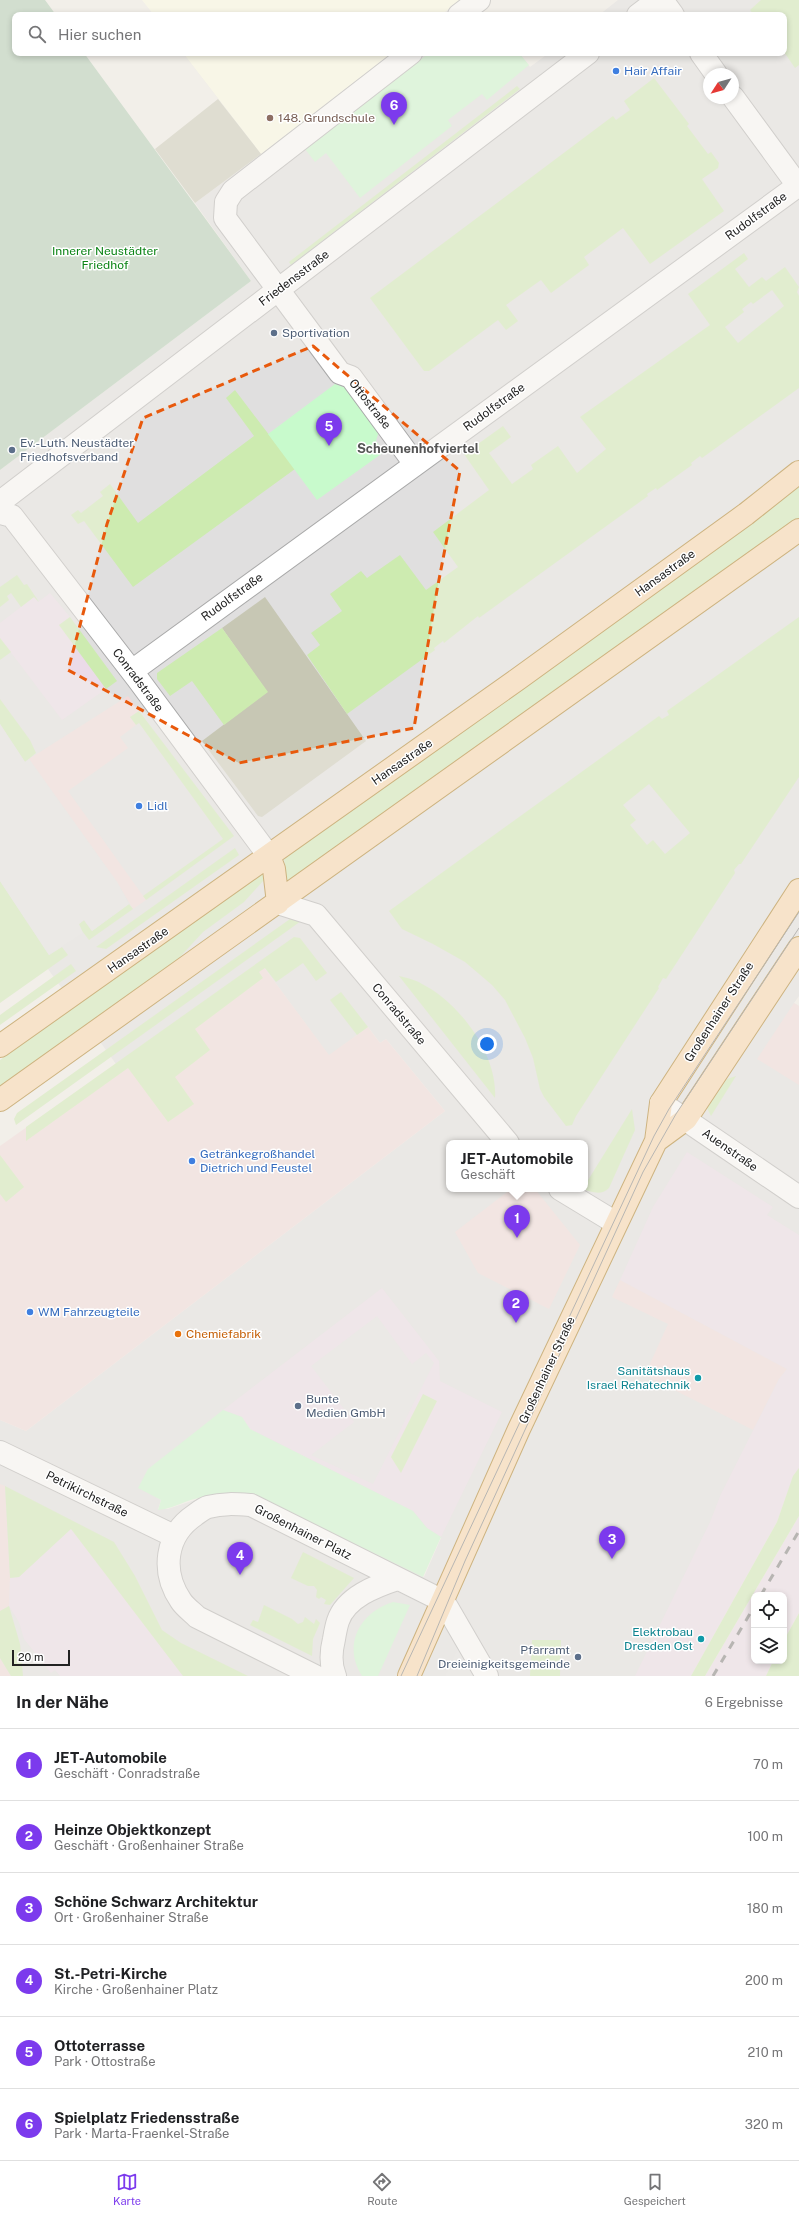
<!DOCTYPE html>
<html lang="de">
<head>
<meta charset="utf-8">
<style>
	:root { --surface:#fff; --page:#f2f2f2; --text:#202124; --muted:#757577; --line:#e0e0e0; --accent:#7c3aed }
	body { margin:0; font-family:"Public Sans",sans-serif; background:var(--page); color:var(--text) }
	.controls { position:absolute; right:12px; bottom:12px; display:grid; overflow:hidden; border-radius:8px; box-shadow:0 2px 6px #0003 }
	.controls button { width:36px; height:36px; display:grid; place-items:center; padding:0; border:0; border-bottom:1px solid var(--line); background:var(--surface); color:var(--text); font:20px sans-serif }
	.compass { position:absolute; left:703px; top:68px; width:36px; height:36px; border-radius:50%; background:var(--surface); box-shadow:0 2px 6px #0003; rotate:234deg }
	.scale { position:absolute; left:12px; bottom:10px; width:58px; box-sizing:border-box; padding-left:4px; border:2px solid #222; border-top:0; font-size:11px; line-height:14px; white-space:nowrap; color:#222; -webkit-text-stroke:3px #fff; paint-order:stroke }
	.you { position:absolute; left:487px; top:1044px; width:14px; height:14px; margin:-10px; border:3px solid #fff; border-radius:50%; background:#1a73e8; box-shadow:0 0 0 6px #1a73e833 }
	.badge { display:grid; place-items:center; width:26px; height:26px; border-radius:50%; background:var(--accent); color:#fff; font-size:13px; font-weight:700 }
	.pin { position:absolute; translate:-50% -33px; filter:drop-shadow(0 1px 2px #0008) }
	.pin::after { content:''; position:absolute; top:21px; width:14px; height:12px; background:inherit; clip-path:polygon(0 0,100% 0,50% 100%) }
	.popup { position:absolute; left:446px; top:1140px; width:142px; height:52px; box-sizing:border-box; display:grid; place-content:center; border-radius:8px; background:var(--surface); filter:drop-shadow(0 1px 3px #0005); font-size:13px; white-space:nowrap; color:var(--muted) }
	.popup b { font-size:15px; color:var(--text) }
	.popup::after { content:''; position:absolute; left:50%; top:100%; margin-left:-8px; border:8px solid transparent; border-top-color:var(--surface) }
	.list { margin:0; padding:0; list-style:none }
	h2 { display:flex; justify-content:space-between; align-items:center; height:52px; margin:0; padding:0 16px; font-size:17px }
	h2 small { font-size:13px; font-weight:400; color:var(--muted) }
	.list li { display:grid; grid-template-columns:26px 1fr auto; gap:12px; align-items:center; box-sizing:border-box; height:72px; padding:0 16px; border-top:1px solid var(--line) }
	.list b { display:block; font-size:15px; white-space:nowrap }
	.list p { margin:0; font-size:13px; white-space:nowrap; color:var(--muted) }
	.list em { font-size:13px; font-style:normal; color:var(--muted) }
	.icon { flex:none; width:22px; height:22px; fill:none; stroke:currentColor; stroke-width:2; stroke-linecap:round; stroke-linejoin:round }
	.map { position:relative; flex:none; width:799px; height:1676px; overflow:hidden }
	.search { position:absolute; background:var(--surface); box-shadow:0 2px 6px #0003; left:12px; right:12px; top:12px; height:44px; display:flex; align-items:center; gap:10px; box-sizing:border-box; padding:0 14px; border-radius:8px; color:var(--muted); font-size:15px }
	.sheet { height:484px; background:var(--surface) }
	nav { display:flex; justify-content:space-around; align-items:center; box-sizing:border-box; height:56px; border-top:1px solid var(--line); background:var(--surface); font-size:11px; color:var(--muted) }
	nav a { display:grid; justify-items:center; gap:2px }
	nav .on { color:var(--accent) }
	.map>svg:first-child { display:block }
</style>
</head>
<body>
<div class="map">
<svg width="799" height="1676" viewBox="0 0 799 1676">
	<rect width="100%" height="100%" fill="#f2efe9"/>
	<path fill="#e0dfdf" fill-rule="evenodd" d="M 618,0 L 799,0 L 799,996 L 794,1003 L 799,1006 L 799,1468 L 691,1676 L 0,1676 L 0,1420 L 26,1431 L 445,1111 L 386,1039 L 380,1043 L 368,1027 L 329,1056 L 260,962 L 116,1064 L 48,969 L 0,899 L 0,470 L 251,281 L 195,203 L 261,154 L 183,53 L 519,53 L 530,67 L 549,53 L 784,53 L 784,15 L 599,15 ZM 709,74 L 733,74 L 733,98 L 709,98 ZM 449,1143 L 585,1143 L 585,1189 L 449,1189 ZM 242,1417 L 250,1429 L 441,1538 L 424,1577 L 259,1497 L 244,1493 L 210,1495 L 168,1509 L 158,1509 L 161,1500 L 156,1497 Z"/>
	<path fill="#f2dad9" d="M 128,696 L 139,711 L 130,717 L 136,725 L 120,737 L 128,748 L 68,791 L 146,900 L 133,909 L 117,882 L 29,759 Z
		M 260,962 L 329,1055 L 368,1027 L 380,1043 L 386,1039 L 445,1111 L 26,1431 L 0,1420 L 0,1146 Z
		M 794,1003 L 799,1006 L 799,1085 L 757,1059 Z
		M 511,1189 L 535,1189 L 580,1245 L 549,1309 L 478,1273 L 455,1232 Z
		M 620,1280 L 787,1369 L 779,1379 L 753,1430 L 645,1375 L 668,1324 L 612,1297 Z
		M 0,1484 L 5,1486 L 10,1578 L 9,1606 L 0,1611 Z
		M 0,1658 L 11,1676 L 0,1676 Z"/>
	<path fill="#ebdbe8" d="M 50,593 L 70,617 L 59,625 L 106,689 L 62,720 L 0,638 L 0,623 L 34,597 L 38,602 Z
		M 687,1152 L 773,1207 L 767,1215 L 799,1235 L 799,1468 L 793,1477 L 777,1522 L 691,1676 L 635,1676 L 710,1522 L 721,1494 L 779,1379 L 787,1369 L 620,1280 L 653,1207 Z
		M 382,1288 L 439,1361 L 440,1381 L 502,1412 L 441,1537 L 427,1528 L 413,1511 L 250,1429 L 242,1417 L 223,1410 Z
		M 799,1516 L 799,1613 L 784,1640 L 784,1595 L 754,1595 L 754,1661 L 773,1661 L 766,1676 L 705,1676 Z
		M 71,1528 L 113,1582 L 183,1676 L 60,1676 L 55,1670 L 51,1673 L 24,1639 L 19,1622 L 9,1606 L 10,1578 L 19,1577 Z"/>
	<path fill="#ffffe5" d="M 142,0 L 460,0 L 441,15 L 154,15 Z
		M 183,53 L 392,53 L 261,154 Z"/>
	<path fill="#c7c7b4" d="M 218,99 L 261,154 L 195,203 L 155,149 Z
		M 265,597 L 366,741 L 262,817 L 258,816 L 202,741 L 267,692 L 222,628 Z"/>
	<path fill="#cdebb0" fill-rule="evenodd" d="M 761,0 L 799,0 L 799,65 L 795,68 L 784,52 L 784,15 L 754,15 L 750,10 Z
		M 654,78 L 689,124 L 687,126 L 708,154 L 711,152 L 719,163 L 718,168 L 702,179 L 724,211 L 650,264 L 623,228 L 584,257 L 589,265 L 551,293 L 541,280 L 506,305 L 518,321 L 506,330 L 498,320 L 429,371 L 424,371 L 370,298 L 613,116 L 616,120 L 630,110 L 624,101 Z
		M 517,86 L 520,89 L 291,265 L 289,262 Z
		M 744,253 L 748,259 L 735,269 L 749,287 L 762,277 L 766,281 L 785,267 L 799,287 L 797,292 L 799,296 L 799,388 L 702,458 L 700,456 L 691,463 L 692,465 L 657,490 L 656,488 L 647,494 L 648,496 L 479,618 L 478,616 L 444,643 L 443,641 L 434,648 L 435,650 L 347,714 L 307,655 L 320,645 L 311,633 L 342,611 L 330,594 L 361,571 L 367,578 L 400,555 L 426,590 L 458,567 L 433,532 L 489,490 L 464,454 L 503,426 L 511,437 L 489,453 L 512,484 L 533,469 L 531,465 L 558,446 L 577,473 L 606,449 L 580,417 L 710,325 L 688,294 ZM 772,290 L 784,306 L 738,343 L 725,327 L 744,312 L 742,309 L 751,302 L 753,304 Z
		M 235,390 L 295,469 L 133,587 L 84,521 L 78,524 L 71,515 L 78,510 L 81,513 L 103,496 L 100,492 L 110,484 L 138,523 L 254,436 L 226,398 Z
		M 799,486 L 799,518 L 746,554 L 287,884 L 284,858 L 752,523 Z
		M 17,575 L 24,585 L 27,584 L 39,602 L 34,597 L 21,607 L 11,593 L 7,596 L 9,600 L 0,607 L 0,587 Z
		M 70,617 L 117,681 L 106,689 L 59,625 Z
		M 799,617 L 799,777 L 741,864 L 739,864 L 734,870 L 735,873 L 666,979 L 663,978 L 658,987 L 659,988 L 576,1116 L 572,1125 L 566,1126 L 544,1097 L 540,1089 L 533,1058 L 525,1038 L 505,1000 L 492,985 L 465,962 L 433,944 L 402,929 L 389,911 L 659,716 L 662,719 L 669,715 L 667,711 ZM 649,784 L 690,833 L 665,854 L 653,840 L 647,845 L 630,825 L 636,820 L 623,805 Z
		M 222,628 L 268,692 L 224,725 L 192,681 L 170,696 L 157,679 L 157,673 Z
		M 0,638 L 11,652 L 0,660 Z
		M 0,699 L 30,740 L 36,753 L 25,762 L 0,724 Z
		M 139,711 L 234,836 L 146,900 L 143,896 L 223,839 L 139,723 L 136,725 L 130,717 Z
		M 235,848 L 239,855 L 106,949 L 96,947 Z
		M 261,874 L 264,876 L 264,880 L 244,902 L 203,932 L 168,970 L 0,1089 L 0,1060 Z
		M 0,881 L 49,955 L 62,947 L 68,955 L 0,1003 Z
		M 129,904 L 133,909 L 89,940 L 79,927 L 79,924 L 84,920 L 92,931 Z
		M 290,919 L 301,921 L 16,1125 L 14,1119 L 17,1113 Z
		M 294,937 L 300,938 L 327,973 L 316,981 L 303,963 L 276,982 L 265,968 L 259,972 L 263,978 L 195,1029 L 210,1050 L 175,1077 L 194,1104 L 168,1122 L 128,1068 L 26,1141 L 26,1127 Z
		M 71,964 L 76,971 L 0,1025 L 0,1015 Z
		M 399,976 C 407,978 416,980 422,984 C 460,1003 498,1055 495,1098 Z
		M 341,992 L 368,1027 L 357,1035 L 330,1000 Z
		M 736,1076 L 711,1116 L 707,1108 L 727,1079 Z
		M 632,1109 L 635,1130 L 609,1188 C 601,1196 592,1192 582,1189 L 585,1189 L 585,1185 Z
		M 0,1155 L 24,1187 L 6,1202 L 0,1194 Z
		M 423,1394 L 437,1401 L 401,1473 L 391,1457 Z
		M 799,1468 L 799,1516 L 705,1676 L 691,1676 L 777,1522 L 793,1476 Z
		M 5,1486 L 114,1542 L 135,1576 L 162,1630 L 181,1643 L 248,1676 L 183,1676 L 71,1529 L 19,1577 L 10,1578 Z
		M 303,1552 L 354,1578 L 330,1605 L 324,1604 L 326,1600 L 321,1597 L 319,1599 L 316,1597 L 317,1590 L 314,1586 L 308,1586 L 291,1578 Z
		M 264,1605 L 292,1619 L 298,1624 L 303,1622 L 305,1617 L 314,1624 L 316,1619 L 320,1623 L 313,1639 L 312,1656 L 250,1625 L 253,1620 L 258,1622 Z
		M 9,1606 L 20,1644 L 23,1676 L 11,1676 L 0,1658 L 0,1611 Z
		M 799,1613 L 799,1676 L 766,1676 L 773,1661 L 784,1661 L 784,1640 Z
		M 532,1640 L 561,1640 L 560,1676 L 530,1676 Z"/>
	<path fill="#aacbaf" d="M 0,0 L 45,0 L 56,15 L 15,15 L 15,53 L 84,53 L 251,281 L 0,470 Z"/>
	<path fill="#c8facc" d="M 429,53 L 519,53 L 529,65 L 487,100 L 482,94 L 448,120 L 452,126 L 360,198 L 326,153 L 315,162 L 305,149 Z
		M 335,384 L 352,390 L 380,427 L 376,441 L 384,452 L 317,500 L 268,434 Z
		M 223,1410 L 242,1417 L 250,1429 L 413,1511 L 427,1528 L 441,1537 L 423,1577 L 259,1497 C 234,1491 209,1494 185,1502 C 175,1506 168,1509 158,1510 L 161,1500 L 138,1488 L 148,1469 Z
		M 393,1602 L 410,1605 L 378,1676 L 362,1676 C 342,1645 360,1612 393,1602 Z"/>
	<path fill="#e2e2e2" d="M 0,724 L 25,762 L 29,759 L 117,882 L 129,904 L 92,931 L 84,920 L 79,924 L 83,933 L 49,955 L 0,881 Z
		M 377,1316 L 412,1364 L 426,1353 L 434,1363 L 373,1484 L 311,1455 L 354,1422 L 311,1366 Z
		M 460,1644 L 475,1676 L 445,1676 Z"/>
	<g fill="none" stroke-linecap="round" stroke-linejoin="round">
		<g stroke="#a9a9a9" stroke-width="24">
			<path id="minor" d="M 662,0 L 673,15
				M 459,15 L 479,0
				M 638,15 L 658,0
				M 411,53 L 233,191 L 226,202 L 225,218 L 340,373 L 351,377 L 415,464
				M 701,53 L 716,74
				M 733,97 L 799,187
				M 0,502 L 588,53
				M 0,513 L 12,516 L 137,678 L 269,856
				M 132,671 L 799,185
				M 278,903 L 316,915 L 508,1143
				M 661,1103 L 799,1197
				M 560,1189 L 616,1223
				M 0,1452 L 174,1536
				M 315,1676 L 197,1617 C 192,1612 185,1607 181,1601 C 161,1572 165,1535 195,1515 C 199,1512 204,1508 208,1507 C 223,1503 236,1504 251,1505 L 437,1598 L 447,1607 L 487,1676
				M 335,1676 C 330,1664 331,1651 334,1639 C 335,1633 336,1627 338,1621 C 346,1597 376,1586 397,1579"/>
		</g>
		<g stroke="#a06b00" stroke-width="24">
			<path id="major" d="M 269,856 L 274,869 L 278,903
				M 0,1046 L 518,679 L 746,514 L 799,472
				M 0,1100 L 799,530
				M 656,1141 L 686,1119 L 799,948
				M 409,1676 L 519,1429 L 656,1141 L 661,1103 L 799,890"/>
		</g>
		<use href="#minor" stroke="#fff" stroke-width="22"/>
		<use href="#major" stroke="#fcd6a4" stroke-width="22"/>
		<path stroke="#707070" stroke-width="1" d="M 401,1676 L 654,1136 L 669,1109 L 799,912
			M 417,1676 L 465,1561 L 643,1172 L 676,1114 L 799,928"/>
		<path stroke="#707070" stroke-width="3" stroke-dasharray="8 8" stroke-linecap="butt" d="M 761,1595 L 799,1531
			M 713,1676 L 754,1607"/>
	</g>
	<path d="M0 0H799V1676H0ZM 313,346 L 460,471 L 437,590 L 414,728 L 239,763 L 68,670 L 107,524 L 143,418 Z" fill="#f2efe9" fill-opacity=".55" fill-rule="evenodd"/>
	<path fill="none" stroke="#e8590c" stroke-width="3" stroke-dasharray="8 5" stroke-linejoin="round" d="M 313,346 L 460,471 L 437,590 L 414,728 L 239,763 L 68,670 L 107,524 L 143,418 Z"/>
	<g fill="#3f7fe0" stroke="#fff" stroke-width="1.5">
		<circle cx="616" cy="71" r="4"/>
		<circle cx="139" cy="806" r="4"/>
		<circle cx="192" cy="1161" r="4"/>
		<circle cx="30" cy="1312" r="4"/>
	</g>
	<circle fill="#8d6e63" stroke="#fff" stroke-width="1.5" cx="270" cy="118" r="4"/>
	<g fill="#5c6f8a" stroke="#fff" stroke-width="1.5">
		<circle cx="274" cy="333" r="4"/>
		<circle cx="12" cy="450" r="4"/>
		<circle cx="298" cy="1406" r="4"/>
		<circle cx="578" cy="1657" r="4"/>
	</g>
	<circle fill="#e8710a" stroke="#fff" stroke-width="1.5" cx="178" cy="1334" r="4"/>
	<g fill="#0f9aa8" stroke="#fff" stroke-width="1.5">
		<circle cx="698" cy="1378" r="4"/>
		<circle cx="701" cy="1639" r="4"/>
	</g>
	<g text-anchor="middle" stroke-width="3" stroke-linejoin="round" paint-order="stroke">
		<g font-size="12" fill="#366cbe" stroke="#fff" text-anchor="start">
			<text x="624" y="75">Hair Affair</text>
			<text x="147" y="810">Lidl</text>
			<text x="200" y="1158">Getränkegroßhandel<tspan x="200" dy="14">Dietrich und Feustel</tspan></text>
			<text x="38" y="1316">WM Fahrzeugteile</text>
		</g>
		<g font-size="12" fill="#785e54" stroke="#fff" text-anchor="start">
			<text x="278" y="122">148. Grundschule</text>
		</g>
		<g font-size="12" fill="#222" stroke="#fff">
			<text transform="translate(756 216) rotate(-36)" y="4">Rudolfstraße</text>
			<text transform="translate(294 278) rotate(-37)" y="4">Friedensstraße</text>
			<text transform="translate(370 404) rotate(52)" y="4">Ottostraße</text>
			<text transform="translate(494 407) rotate(-36)" y="4">Rudolfstraße</text>
			<text transform="translate(665 573) rotate(-36)" y="4">Hansastraße</text>
			<text transform="translate(232 597) rotate(-36)" y="4">Rudolfstraße</text>
			<text transform="translate(138 680) rotate(53)" y="4">Conradstraße</text>
			<text transform="translate(402 762) rotate(-35)" y="4">Hansastraße</text>
			<text transform="translate(138 950) rotate(-35)" y="4">Hansastraße</text>
			<text transform="translate(719 1012) rotate(-57)" y="4">Großenhainer Straße</text>
			<text transform="translate(399 1014) rotate(50)" y="4">Conradstraße</text>
			<text transform="translate(730 1150) rotate(35)" y="4">Auenstraße</text>
			<text transform="translate(547 1370) rotate(-65)" y="4">Großenhainer Straße</text>
			<text transform="translate(87 1494) rotate(26)" y="4">Petrikirchstraße</text>
			<text transform="translate(303 1532) rotate(27)" y="4">Großenhainer Platz</text>
		</g>
		<g font-size="12" fill="#0c8416" stroke="#fff">
			<text x="105" y="255">Innerer Neustädter<tspan x="105" dy="14">Friedhof</tspan></text>
		</g>
		<g font-size="12" fill="#4e5e75" stroke="#fff" text-anchor="start">
			<text x="282" y="337">Sportivation</text>
			<text x="20" y="447">Ev.-Luth. Neustädter<tspan x="20" dy="14">Friedhofsverband</tspan></text>
			<text x="306" y="1403">Bunte<tspan x="306" dy="14">Medien GmbH</tspan></text>
			<text x="570" y="1654" text-anchor="end">Pfarramt<tspan x="570" dy="14">Dreieinigkeitsgemeinde</tspan></text>
		</g>
		<g font-size="12" fill="#c56008" stroke="#fff" text-anchor="start">
			<text x="186" y="1338">Chemiefabrik</text>
		</g>
		<g font-size="12" fill="#0d838f" stroke="#fff" text-anchor="end">
			<text x="690" y="1375">Sanitätshaus<tspan x="690" dy="14">Israel Rehatechnik</tspan></text>
			<text x="693" y="1636">Elektrobau<tspan x="693" dy="14">Dresden Ost</tspan></text>
		</g>
		<g font-size="13" font-weight="bold" fill="#555" stroke="#fff">
			<text x="418" y="453">Scheunenhofviertel</text>
		</g>
	</g>
</svg>
<div class="controls">
<button><svg class="icon" aria-label="locate" viewBox="0 0 24 24"><circle cx="12" cy="12" r="6"/><path d="M12 2v4M12 18v4M2 12h4M18 12h4"/></svg></button>
<button><svg class="icon" aria-label="layers" viewBox="0 0 24 24"><path d="M12 4l9 5-9 5-9-5zM3 14l9 5 9-5"/></svg></button>
</div>
<svg class="compass" viewBox="-18 -18 36 36"><path d="M0-13l5 13h-10z" fill="#e53935"/><path d="M0 13l5-13h-10z" fill="#757577"/></svg>
<div class="scale">20 m</div>
<div class="you"></div>
<div class="pin badge" style="left:517px;top:1238px">1</div>
<div class="popup"><b>JET-Automobile</b>Geschäft</div>
<div class="pin badge" style="left:516px;top:1323px">2</div>
<div class="pin badge" style="left:612px;top:1559px">3</div>
<div class="pin badge" style="left:240px;top:1575px">4</div>
<div class="pin badge" style="left:329px;top:446px">5</div>
<div class="pin badge" style="left:394px;top:125px">6</div>
<div class="search"><svg class="icon" aria-label="search" viewBox="0 0 24 24"><circle cx="10" cy="10" r="6"/><path d="M15 15l6 6"/></svg>Hier suchen</div>
</div>
<section class="sheet">
<h2>In der Nähe<small>6 Ergebnisse</small></h2>
<ul class="list">
<li><span class="badge">1</span><div><b>JET-Automobile</b><p>Geschäft · Conradstraße</p></div><em>70 m</em></li>
<li><span class="badge">2</span><div><b>Heinze Objektkonzept</b><p>Geschäft · Großenhainer Straße</p></div><em>100 m</em></li>
<li><span class="badge">3</span><div><b>Schöne Schwarz Architektur</b><p>Ort · Großenhainer Straße</p></div><em>180 m</em></li>
<li><span class="badge">4</span><div><b>St.-Petri-Kirche</b><p>Kirche · Großenhainer Platz</p></div><em>200 m</em></li>
<li><span class="badge">5</span><div><b>Ottoterrasse</b><p>Park · Ottostraße</p></div><em>210 m</em></li>
<li><span class="badge">6</span><div><b>Spielplatz Friedensstraße</b><p>Park · Marta-Fraenkel-Straße</p></div><em>320 m</em></li>
</ul>
</section>
<nav>
<a class="on"><svg class="icon" aria-label="map" viewBox="0 0 24 24"><path d="M3 6l6-2 6 2 6-2v14l-6 2-6-2-6 2zM9 4v14M15 6v14"/></svg>Karte</a>
<a><svg class="icon" aria-label="directions" viewBox="0 0 24 24"><path d="M12 3l9 9-9 9-9-9zM9 14v-3h6M13 9l2 2-2 2"/></svg>Route</a>
<a><svg class="icon" aria-label="saved" viewBox="0 0 24 24"><path d="M7 4h10v16l-5-4-5 4z"/></svg>Gespeichert</a>
</nav>
</body>
</html>
